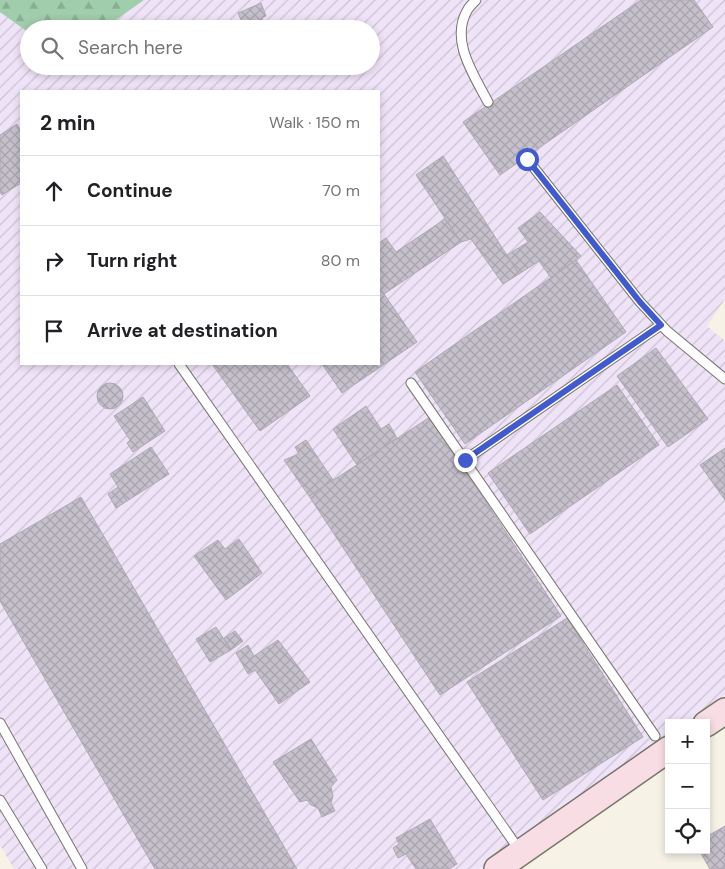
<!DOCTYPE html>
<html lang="en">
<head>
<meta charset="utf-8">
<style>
	:root { --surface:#fff; --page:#f2f2f2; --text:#202124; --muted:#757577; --line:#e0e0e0 }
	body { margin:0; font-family:"DM Sans",sans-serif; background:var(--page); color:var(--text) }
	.controls { position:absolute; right:15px; bottom:15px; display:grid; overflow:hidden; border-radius:0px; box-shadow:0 2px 8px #0003 }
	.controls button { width:45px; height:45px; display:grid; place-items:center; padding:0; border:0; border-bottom:1px solid var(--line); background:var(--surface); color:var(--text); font:25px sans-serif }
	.stop { position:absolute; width:15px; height:15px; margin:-11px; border:4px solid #415acd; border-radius:50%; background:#fff }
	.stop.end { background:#415acd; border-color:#fff; box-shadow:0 1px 5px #0008 }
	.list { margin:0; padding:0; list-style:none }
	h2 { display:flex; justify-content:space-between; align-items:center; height:65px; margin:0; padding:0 20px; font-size:21px }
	h2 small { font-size:16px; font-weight:400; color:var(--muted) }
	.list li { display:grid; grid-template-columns:32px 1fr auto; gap:15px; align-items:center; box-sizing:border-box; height:70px; padding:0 20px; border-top:1px solid var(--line) }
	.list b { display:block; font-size:19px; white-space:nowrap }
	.list em { font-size:16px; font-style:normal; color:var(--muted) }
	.icon { flex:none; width:28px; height:28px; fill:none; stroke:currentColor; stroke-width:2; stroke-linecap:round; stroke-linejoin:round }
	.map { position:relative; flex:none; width:725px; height:869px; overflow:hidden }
	.search { position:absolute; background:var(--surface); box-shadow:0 2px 8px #0003; left:20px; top:20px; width:360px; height:55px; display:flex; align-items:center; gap:12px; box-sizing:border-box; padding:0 18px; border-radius:28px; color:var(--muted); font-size:19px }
	.panel { position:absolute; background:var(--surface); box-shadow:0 2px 8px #0003; left:20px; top:90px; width:360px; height:275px; border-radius:0px }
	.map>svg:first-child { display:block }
</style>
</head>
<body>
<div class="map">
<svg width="725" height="869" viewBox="0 0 725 869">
	<defs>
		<pattern id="industrial-furrows" width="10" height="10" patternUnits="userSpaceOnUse" patternTransform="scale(1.25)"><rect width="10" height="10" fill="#efe3f8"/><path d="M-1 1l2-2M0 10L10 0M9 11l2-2" fill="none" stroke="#ccc2d4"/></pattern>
		<pattern id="forest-firs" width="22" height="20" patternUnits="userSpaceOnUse" patternTransform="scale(1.25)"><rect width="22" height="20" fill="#a0cdac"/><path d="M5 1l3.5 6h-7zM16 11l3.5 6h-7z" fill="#89af93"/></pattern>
		<pattern id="building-cross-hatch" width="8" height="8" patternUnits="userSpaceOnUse" patternTransform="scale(1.25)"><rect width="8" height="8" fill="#c5c0cb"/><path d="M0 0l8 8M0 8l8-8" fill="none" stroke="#a8a4ad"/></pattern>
	</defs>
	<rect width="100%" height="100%" fill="#f7f2e6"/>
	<path fill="url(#industrial-furrows)" fill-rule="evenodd" d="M 144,0 L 725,0 L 725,299 L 707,326 L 725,341 L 725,702 L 695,723 L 669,723 L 669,740 L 479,869 L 14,869 L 0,845 L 0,12 L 29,33 L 29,66 L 371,66 L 371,29 L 103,29 ZM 21,91 L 379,91 L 379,364 L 21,364 Z"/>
	<path fill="url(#forest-firs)" d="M 0,0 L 144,0 L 103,29 L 29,29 L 29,33 L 0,12 Z"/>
	<path fill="url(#building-cross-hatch)" stroke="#afa9b4" d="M 641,0 L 694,0 L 713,27 L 500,175 L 463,122 Z
		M 261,3 L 266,16 L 262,18 L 266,28 L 245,29 L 238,13 Z
		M 17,124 L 21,131 L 21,183 L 2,195 L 0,192 L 0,135 Z
		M 443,156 L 519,274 L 503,284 L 471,239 L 461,242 L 416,175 Z
		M 540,212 L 581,256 L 551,278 L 539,261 L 519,274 L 507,255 L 528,242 L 518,228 Z
		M 445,219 L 461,242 L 384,294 L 417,342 L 342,393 L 322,364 L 379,364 L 379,243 L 386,238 L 396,252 Z
		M 576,260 L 626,332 L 465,444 L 415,372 Z
		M 656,348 L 708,419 L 668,447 L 617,376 Z
		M 212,364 L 287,364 L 310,396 L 260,431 Z
		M97 396a13 13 0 1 1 26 0a13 13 0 1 1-26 0Z
		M 617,385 L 659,445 L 530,534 L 488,473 Z
		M 143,397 L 165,431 L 133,452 L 127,443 L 130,440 L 114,416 Z
		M 366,406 L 381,429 L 389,424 L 397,438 L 357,465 L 333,429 Z
		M 430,417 L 561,616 L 440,695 L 309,496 Z
		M 306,440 L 333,480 L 309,496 L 284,460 L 299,454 L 295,447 Z
		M 151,447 L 169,474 L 127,501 L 110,474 Z
		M 725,448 L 725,500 L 700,465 Z
		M 118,487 L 127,501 L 116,508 L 108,494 Z
		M 81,497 L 297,869 L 155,869 L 0,601 L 0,544 Z
		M 239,539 L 262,573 L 226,600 L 194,556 L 218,540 L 225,549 Z
		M 567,618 L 643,737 L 543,800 L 467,682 Z
		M 216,627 L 231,650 L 210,662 L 196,639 Z
		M 235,631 L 243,641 L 231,650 L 224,638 Z
		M 278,640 L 310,682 L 279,704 L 255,670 L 248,674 L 236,653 L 248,645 L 254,656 Z
		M 311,739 L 337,780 L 331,787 L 333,796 L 331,803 L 335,811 L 322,817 L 318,808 L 311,805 L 307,800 L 300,802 L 273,762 Z
		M 430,819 L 457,864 L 449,869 L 416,869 L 406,854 L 398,858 L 393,848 L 399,844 L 396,838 Z
		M 725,826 L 725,869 L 710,869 L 699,850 L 706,850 L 706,837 Z"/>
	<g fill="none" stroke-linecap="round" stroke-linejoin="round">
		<g stroke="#78756a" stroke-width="11">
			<path id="lane" d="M 476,0 C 473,3 470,6 468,9 C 449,40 474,75 488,102
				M 527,159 L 640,302 L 667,331 L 725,379
				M 179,364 L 520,851
				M 411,383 L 655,736
				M 465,460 L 661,325
				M 0,723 L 82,869
				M 0,800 L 42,869"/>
		</g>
		<g stroke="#78756a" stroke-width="28">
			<path id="secondary" d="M 706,724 L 725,711
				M 497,869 L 669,749"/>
		</g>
		<use href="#lane" stroke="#fff" stroke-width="9"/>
		<use href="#secondary" stroke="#f8dee4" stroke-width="25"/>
	</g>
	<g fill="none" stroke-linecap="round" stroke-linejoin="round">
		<path stroke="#415acd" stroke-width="6" d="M 465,460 L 661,325 L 640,302 L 527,159"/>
	</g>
</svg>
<div class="controls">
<button>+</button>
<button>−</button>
<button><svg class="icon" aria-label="locate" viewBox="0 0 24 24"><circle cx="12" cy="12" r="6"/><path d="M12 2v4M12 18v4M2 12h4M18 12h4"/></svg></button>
</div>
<div class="stop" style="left:527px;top:159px"></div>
<div class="stop end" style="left:465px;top:460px"></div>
<div class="search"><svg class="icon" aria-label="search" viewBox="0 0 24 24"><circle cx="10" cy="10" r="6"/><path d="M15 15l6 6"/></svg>Search here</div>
<section class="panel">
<h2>2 min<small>Walk · 150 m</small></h2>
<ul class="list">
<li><svg class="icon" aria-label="ahead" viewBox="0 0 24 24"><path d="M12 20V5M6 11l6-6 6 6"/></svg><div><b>Continue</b></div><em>70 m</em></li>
<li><svg class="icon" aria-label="right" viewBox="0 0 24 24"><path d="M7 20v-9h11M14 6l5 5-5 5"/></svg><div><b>Turn right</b></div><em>80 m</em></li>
<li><svg class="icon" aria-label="arrive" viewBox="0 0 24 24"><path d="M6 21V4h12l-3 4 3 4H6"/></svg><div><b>Arrive at destination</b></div></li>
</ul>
</section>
</div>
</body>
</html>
